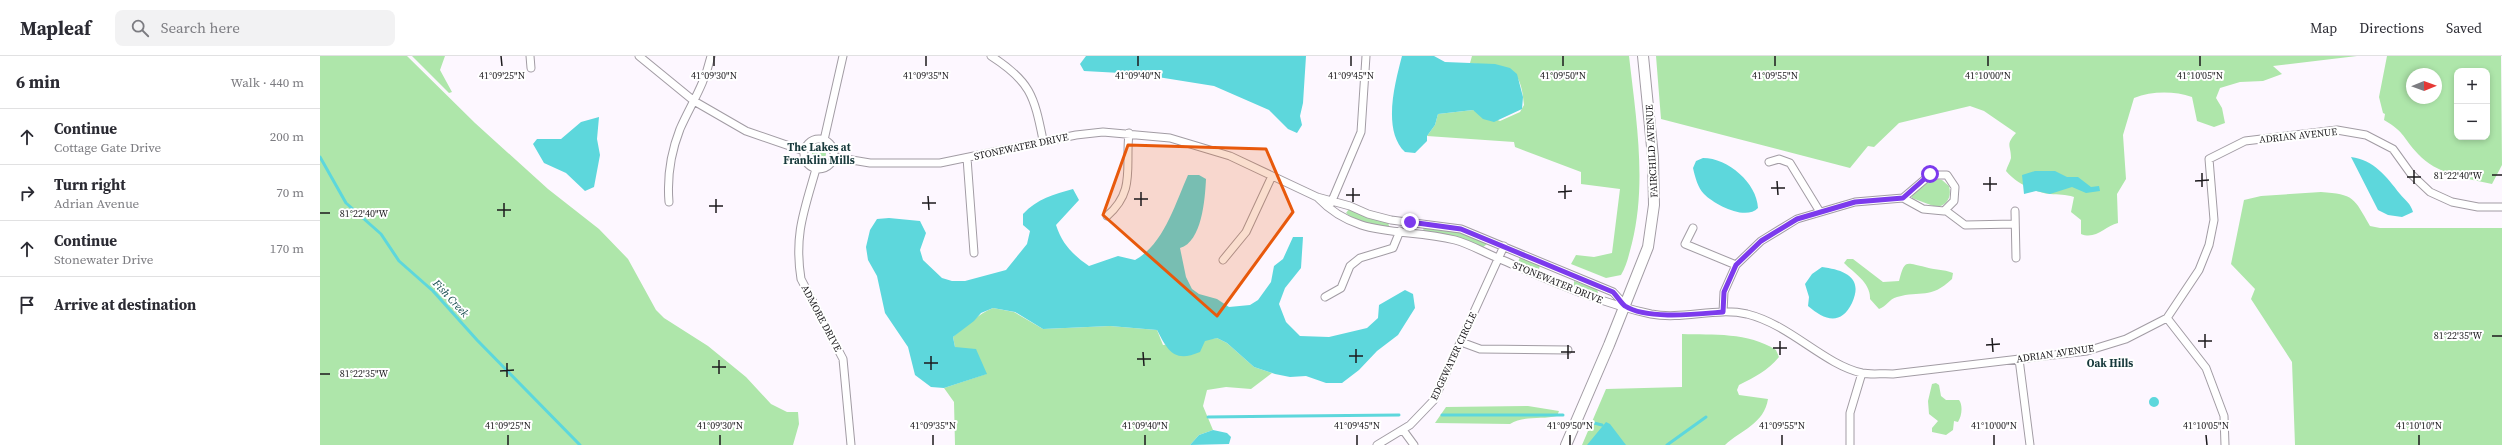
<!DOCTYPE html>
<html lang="en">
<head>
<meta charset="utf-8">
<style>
	:root { --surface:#fff; --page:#f2f2f3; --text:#2b2b33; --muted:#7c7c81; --line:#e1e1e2 }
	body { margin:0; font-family:"Source Serif 4",serif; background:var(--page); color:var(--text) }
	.controls { position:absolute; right:12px; top:12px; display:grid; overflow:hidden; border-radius:8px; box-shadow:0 2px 6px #0003 }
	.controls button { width:36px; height:36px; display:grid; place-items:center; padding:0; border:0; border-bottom:1px solid var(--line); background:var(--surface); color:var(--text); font:20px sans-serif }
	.compass { position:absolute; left:2086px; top:12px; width:36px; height:36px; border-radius:50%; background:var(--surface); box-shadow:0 2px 6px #0003; rotate:89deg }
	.stop { position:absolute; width:12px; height:12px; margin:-9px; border:3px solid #7c3aed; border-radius:50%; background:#fff }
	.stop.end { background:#7c3aed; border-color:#fff; box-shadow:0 1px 4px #0008 }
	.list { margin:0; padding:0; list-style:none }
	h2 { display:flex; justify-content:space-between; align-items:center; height:52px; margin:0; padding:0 16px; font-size:17px }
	h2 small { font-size:13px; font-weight:400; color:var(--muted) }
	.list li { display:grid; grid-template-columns:26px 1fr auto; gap:12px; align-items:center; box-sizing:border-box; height:56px; padding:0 16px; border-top:1px solid var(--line) }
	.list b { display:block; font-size:15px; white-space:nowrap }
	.list p { margin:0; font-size:13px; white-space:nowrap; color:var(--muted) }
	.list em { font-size:13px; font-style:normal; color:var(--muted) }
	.icon { flex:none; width:22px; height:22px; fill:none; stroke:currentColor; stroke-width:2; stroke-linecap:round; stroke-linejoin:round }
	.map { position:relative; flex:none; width:2182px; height:389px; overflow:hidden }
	header { display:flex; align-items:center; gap:24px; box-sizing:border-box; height:56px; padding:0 20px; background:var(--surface); border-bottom:1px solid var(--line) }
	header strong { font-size:19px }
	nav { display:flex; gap:22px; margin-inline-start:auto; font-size:14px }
	.search { width:280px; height:36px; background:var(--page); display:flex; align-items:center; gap:10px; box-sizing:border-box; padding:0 14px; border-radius:8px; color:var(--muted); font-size:15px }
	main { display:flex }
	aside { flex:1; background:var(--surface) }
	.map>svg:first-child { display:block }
</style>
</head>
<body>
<header>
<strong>Mapleaf</strong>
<div class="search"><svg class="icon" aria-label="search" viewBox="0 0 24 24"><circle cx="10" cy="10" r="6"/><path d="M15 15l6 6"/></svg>Search here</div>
<nav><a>Map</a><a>Directions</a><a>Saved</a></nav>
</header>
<main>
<aside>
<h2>6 min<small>Walk · 440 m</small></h2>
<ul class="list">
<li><svg class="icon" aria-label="ahead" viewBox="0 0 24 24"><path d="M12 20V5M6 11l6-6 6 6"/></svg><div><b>Continue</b><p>Cottage Gate Drive</p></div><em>200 m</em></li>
<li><svg class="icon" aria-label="right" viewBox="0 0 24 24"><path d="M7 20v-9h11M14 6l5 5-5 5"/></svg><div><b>Turn right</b><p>Adrian Avenue</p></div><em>70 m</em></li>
<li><svg class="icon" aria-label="ahead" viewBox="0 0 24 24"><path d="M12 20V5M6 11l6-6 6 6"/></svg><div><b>Continue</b><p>Stonewater Drive</p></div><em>170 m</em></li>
<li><svg class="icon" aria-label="arrive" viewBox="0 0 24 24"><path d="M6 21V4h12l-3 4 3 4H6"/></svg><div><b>Arrive at destination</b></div></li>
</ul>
</aside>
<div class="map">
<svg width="2182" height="389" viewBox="0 0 2182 389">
	<rect width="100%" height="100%" fill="#fdf7ff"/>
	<path fill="#aee6aa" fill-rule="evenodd" d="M 0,0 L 87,0 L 155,67 L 228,133 L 279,173 L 308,203 L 336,254 L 344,262 L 388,290 L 426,321 L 451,348 L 467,356 L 478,356 L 479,368 L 473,389 L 0,389 Z
		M 92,0 L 125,0 L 120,14 L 132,36 L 129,37 Z
		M 1152,0 L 1309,0 C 1316,62 1327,126 1312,187 C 1309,198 1307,209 1301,219 L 1286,222 L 1251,208 L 1256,199 L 1274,201 L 1292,197 L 1300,133 L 1261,128 L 1261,116 L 1195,91 L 1194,86 L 1107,80 L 1115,69 L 1118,58 L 1153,54 L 1180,65 L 1200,56 L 1204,49 C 1201,6 1185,12 1150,7 Z
		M 1336,0 L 2037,0 L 1953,10 L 1962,18 L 1943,25 L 1920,26 L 1900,32 L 1896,42 L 1902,52 L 1905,67 L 1894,71 L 1877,65 L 1872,41 C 1854,35 1832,35 1814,42 L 1803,79 L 1806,123 L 1797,138 L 1798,167 C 1785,170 1776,184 1761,178 L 1761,164 L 1751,156 L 1754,141 C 1745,138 1739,139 1730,138 C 1714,136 1696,127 1686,115 C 1687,111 1690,106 1691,102 C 1691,89 1685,89 1696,77 L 1664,55 L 1650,50 L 1579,67 L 1554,91 L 1548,90 L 1530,112 L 1341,63 Z
		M 2067,0 L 2181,0 L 2182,109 L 2172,128 C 2148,123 2116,118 2098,98 C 2083,82 2085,76 2064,64 L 2065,58 L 2063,57 L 2059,41 ZM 2137,15 L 2167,15 L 2167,81 L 2137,81 ZM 2092,18 L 2116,18 L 2116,42 L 2092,42 Z
		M492 98a7 7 0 1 1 14 0a7 7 0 1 1-14 0Z
		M 1616,123 L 1622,124 L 1629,130 C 1632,141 1627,150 1616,151 L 1592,142 L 1592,140 L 1607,127 Z
		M 2001,136 C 2034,138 2034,142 2050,170 L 2060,172 L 2182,172 L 2182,389 L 1975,389 L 1972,306 L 1931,243 L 1935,233 L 1911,208 L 1924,144 L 1941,140 Z
		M 1029,153 L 1068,166 L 1069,170 L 1067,172 C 1054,169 1035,166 1026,157 Z
		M 1103,172 L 1138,175 L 1167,186 L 1167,188 L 1162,192 L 1134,180 L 1104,176 Z
		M 1200,201 L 1220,209 L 1219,213 L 1198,206 Z
		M 1527,203 L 1533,203 L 1563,226 L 1579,225 C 1585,203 1585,207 1605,211 C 1615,214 1623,213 1633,217 L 1632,223 C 1610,244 1601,234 1577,241 C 1569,243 1567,250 1559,253 L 1550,243 C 1551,227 1534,217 1524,207 Z
		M 1254,225 L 1277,233 L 1278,237 L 1275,240 L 1254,230 Z
		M 673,252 L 694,256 L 723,273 L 790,270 L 837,274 L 843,289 L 897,282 L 907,287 L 934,311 L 955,318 L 952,317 L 931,333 L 906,331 L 887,334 L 883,350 L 893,374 L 879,379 L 870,389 L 635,389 L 634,346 L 624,332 L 666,318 L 635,291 L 633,281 C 646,270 658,258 673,252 Z
		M 1362,278 C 1393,279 1428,276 1456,294 L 1459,301 C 1447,315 1435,321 1419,329 L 1417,334 L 1419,339 L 1448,343 C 1444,368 1421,374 1405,389 L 1262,389 L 1286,333 L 1362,331 Z
		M 1616,327 L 1619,329 L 1621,340 L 1626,344 L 1639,344 C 1643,349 1642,360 1638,366 L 1634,365 L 1633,374 L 1626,379 L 1612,376 L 1612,372 L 1618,365 L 1609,358 L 1608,345 L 1612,328 Z
		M 1208,350 L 1239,355 L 1237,360 C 1222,364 1203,359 1190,368 L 1115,367 L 1126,351 Z"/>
	<path fill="#5dd7dc" d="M 766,0 L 986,0 L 983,47 L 980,60 L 982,69 L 977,77 L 968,73 L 949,54 L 894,30 L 819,18 L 764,15 L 760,8 Z
		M 1082,0 L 1114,0 L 1125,6 L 1175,8 L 1190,12 L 1197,18 L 1203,41 L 1202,53 L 1174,66 L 1163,63 L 1153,54 L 1118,58 L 1115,69 L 1107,80 L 1107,85 L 1095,97 L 1085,96 C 1062,74 1075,27 1082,0 Z
		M 279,61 L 277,83 L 280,99 L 274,131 L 265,135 L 246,117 L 224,107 L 213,88 L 217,83 L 241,83 L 261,66 Z
		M 2031,101 C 2054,104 2066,120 2080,138 C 2085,144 2091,148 2093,156 L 2082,161 L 2068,159 L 2058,154 Z
		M 1383,102 C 1408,102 1437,127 1438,152 C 1426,165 1395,149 1384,138 C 1378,132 1375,121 1373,112 L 1376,105 Z
		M 1715,115 L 1735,115 L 1747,121 L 1758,121 L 1771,131 L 1779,130 L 1780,135 L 1766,137 L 1752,131 L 1730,138 L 1716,135 L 1704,138 L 1702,119 Z
		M 868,119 L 879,119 L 886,123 C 885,143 882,186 860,192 L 866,221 L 872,233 L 879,238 L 897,243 L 909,251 L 930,249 L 938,244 L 951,226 L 954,210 L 963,203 L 973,181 L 983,181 L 981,212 L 965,232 L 959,248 L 966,266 L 980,280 L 1009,281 L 1047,272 L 1058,262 L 1059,249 L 1085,234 L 1093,238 L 1095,252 L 1078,279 L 1057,295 L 1039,314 L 1022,327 L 1006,327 L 986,320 L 970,321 L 955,318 L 934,311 L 907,287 L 897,282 L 885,285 L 880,296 C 854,307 848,295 837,274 L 790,270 L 723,273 L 695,256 L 673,252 L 661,257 L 654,265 L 633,281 L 635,291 L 656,293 L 667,318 L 624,332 L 611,331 L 595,319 L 588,291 L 565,257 L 557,220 L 548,204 L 546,191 L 550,174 L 557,163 L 569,162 L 600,165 L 606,177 L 600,194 L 603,204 L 622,222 L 632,225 L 645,225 L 686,214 L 707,188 L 710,175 L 703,169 L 703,158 C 717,143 734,138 753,133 L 759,144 L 736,169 C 742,188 753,199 769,210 L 798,200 L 815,204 C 844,188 855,148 868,119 Z
		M 1502,211 C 1524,214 1544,221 1532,247 C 1521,270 1504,264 1488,250 L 1489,241 L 1485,228 L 1492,218 Z
		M1829 346a5 5 0 1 1 10 0a5 5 0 1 1-10 0Z
		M 1286,366 L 1290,368 L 1306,389 L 1267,389 Z
		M 893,374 L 907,377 L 911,381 L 909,388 L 870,389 L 879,379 Z"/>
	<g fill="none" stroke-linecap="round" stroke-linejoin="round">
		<path stroke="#5dd7dc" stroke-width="3" d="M 0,101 L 26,147 L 61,178 L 79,205 L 113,235 L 157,284 L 260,389
			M 1122,359 L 1243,359
			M 888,361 L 1079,359
			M 1274,367 L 1282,369
			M 1347,389 L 1386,361"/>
		<g stroke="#a29ca4" stroke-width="9">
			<path id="minor" d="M 210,0 L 211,12
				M 319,0 L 374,45 L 426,75 L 484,95
				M 671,0 C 710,25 714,39 723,84
				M484 98a15 15 0 1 1 30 0a15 15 0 1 1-30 0Z
				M 504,84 L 523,0
				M 514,101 L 550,107 L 620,107 L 756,79 L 783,76 L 850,82 L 910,100 L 997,141 L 1030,150 L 1048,158 L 1071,164 L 1141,173 L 1293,236 L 1306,250
				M 647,102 L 654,197
				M 1449,106 L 1459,103 L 1470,107 L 1500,156
				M 496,113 C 484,155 474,179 481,223 L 523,303 L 531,389
				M 997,141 C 1038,184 1083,171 1135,184 C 1150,188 1165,197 1180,203 C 1229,224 1279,247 1331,258 C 1363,264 1396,251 1427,258 C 1471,269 1503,308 1542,317 C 1552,319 1563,317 1573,318 L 1767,295 L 1806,283 L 1847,262 L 1879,214 L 1889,189 L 1894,164 L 1889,103 L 1925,85 L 2017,74 L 2046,79 L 2073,93 L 2091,118 L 2110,136 L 2132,146 L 2158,151 L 2182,151
				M 349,146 C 347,122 351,96 360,73 C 372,46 384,30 391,0
				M 1011,147 L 1041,76 L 1046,0
				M 1625,154 L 1645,169 L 1695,168
				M 1695,155 L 1696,202
				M 787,160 C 816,135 805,111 809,77
				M 1373,172 L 1365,188 L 1416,209
				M 903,204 L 926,176 L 952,120
				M 1005,241 L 1021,232 L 1030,210 L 1040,202 L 1073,192 L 1080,175
				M 1403,256 L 1404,236 L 1416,209 L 1441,185 L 1477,163 L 1535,146 L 1583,142 L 1610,119 L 1627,119 L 1635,131 L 1634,145 L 1624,155 L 1603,153 L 1583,142
				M 1847,262 L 1886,312 L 1904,360 L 1905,389
				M 1141,286 L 1160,293 L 1248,294
				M 1699,303 L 1710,389
				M 1083,374 L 1094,389
				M 1057,389 L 1090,369 L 1114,344 L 1184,190
				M 1530,389 L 1530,357 L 1542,317"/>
		</g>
		<g stroke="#a29ca4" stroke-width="12">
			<path id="secondary" d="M 1246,389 L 1289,289 L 1328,191 L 1334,149 L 1333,101 L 1323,0"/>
		</g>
		<use href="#minor" stroke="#fff" stroke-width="7"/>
		<use href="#secondary" stroke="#fff" stroke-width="10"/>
	</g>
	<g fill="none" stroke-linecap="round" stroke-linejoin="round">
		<path stroke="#7c3aed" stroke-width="5" d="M 1090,166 L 1141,173 L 1293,236 C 1297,240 1301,247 1305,250 C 1327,264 1378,258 1403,256 L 1404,236 L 1416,209 L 1441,185 L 1477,163 L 1535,146 L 1583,142 L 1610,118"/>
	</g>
	<path fill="#e8590c" fill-opacity="0.2" stroke="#e8590c" stroke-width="3" stroke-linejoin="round" d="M 808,89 L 946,93 L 973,156 L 897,260 L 783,159 Z"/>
	<path fill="none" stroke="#1c1a1d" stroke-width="1.5" d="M 181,0 L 182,10M 394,0 L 394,10M 606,0 L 606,10M 818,0 L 818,10M 1031,0 L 1031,10M 1243,0 L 1243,10M 1455,0 L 1455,10M 1668,0 L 1668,10M 1880,0 L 1880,10M 2094,114 L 2094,128M 1882,117 L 1882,131M 2172,119 L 2182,119M 1670,121 L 1670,135M 2087,121 L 2101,121M 1457,125 L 1458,139M 1875,125 L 1889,124M 1663,128 L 1677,128M 1245,129 L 1245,143M 1033,132 L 1033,146M 1451,132 L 1465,132M 821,136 L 821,150M 1238,136 L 1252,135M 1026,139 L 1040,139M 608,140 L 609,154M 396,143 L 396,157M 814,143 L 828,143M 184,147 L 184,161M 602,147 L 616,147M 389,150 L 403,150M 177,154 L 191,154M 0,157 L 10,157M 1885,278 L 1885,292M 2172,280 L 2182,280M 1672,282 L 1673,296M 1460,285 L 1460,299M 1878,285 L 1892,285M 1248,289 L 1248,303M 1666,289 L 1680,288M 1453,292 L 1467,292M 1036,293 L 1036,307M 823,296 L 824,310M 1241,296 L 1255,296M 611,300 L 611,314M 1029,300 L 1043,300M 817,303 L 831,303M 399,304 L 399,318M 187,307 L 187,321M 604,307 L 618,307M 392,311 L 406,311M 180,315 L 194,314M 0,318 L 10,318M 188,379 L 188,389M 400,379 L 400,389M 613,379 L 613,389M 825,379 L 825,389M 1037,379 L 1037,389M 1250,379 L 1250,389M 1462,379 L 1462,389M 1674,379 L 1674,389M 1886,379 L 1887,389M 2099,379 L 2099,389"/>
	<g text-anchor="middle" stroke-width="4" stroke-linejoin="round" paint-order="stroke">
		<g font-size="10" fill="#1c1a1d" stroke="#fff">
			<text transform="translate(1978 79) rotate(-6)" y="4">ADRIAN AVENUE</text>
			<text transform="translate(701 90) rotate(-12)" y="4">STONEWATER DRIVE</text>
			<text transform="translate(1331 95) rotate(-93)" y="4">FAIRCHILD AVENUE</text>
			<text transform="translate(1238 226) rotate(22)" y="4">STONEWATER DRIVE</text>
			<text transform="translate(502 262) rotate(62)" y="4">ADMORE DRIVE</text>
			<text transform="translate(1735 297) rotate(-8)" y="4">ADRIAN AVENUE</text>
			<text transform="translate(1133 300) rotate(-65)" y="4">EDGEWATER CIRCLE</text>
		</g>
		<g font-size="11" font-weight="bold" fill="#17393b" stroke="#fff">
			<text x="499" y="95">The Lakes at<tspan x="499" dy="13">Franklin Mills</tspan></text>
			<text x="1790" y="311">Oak Hills</text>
		</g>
		<g font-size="11" font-style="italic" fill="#134a4c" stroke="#fff">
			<text transform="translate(131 242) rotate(47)" y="4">Fish Creek</text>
		</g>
	</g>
	<g font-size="10" text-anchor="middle" fill="#1c1a1d" stroke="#fff" stroke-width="4" stroke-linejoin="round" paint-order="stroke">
		<text x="182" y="23">41°09'25"N</text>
		<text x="394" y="23">41°09'30"N</text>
		<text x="606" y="23">41°09'35"N</text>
		<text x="818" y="23">41°09'40"N</text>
		<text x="1031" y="23">41°09'45"N</text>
		<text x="1243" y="23">41°09'50"N</text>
		<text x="1455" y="23">41°09'55"N</text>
		<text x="1668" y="23">41°10'00"N</text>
		<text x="1880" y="23">41°10'05"N</text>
		<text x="2138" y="123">81°22'40"W</text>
		<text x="44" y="161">81°22'40"W</text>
		<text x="2138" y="283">81°22'35"W</text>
		<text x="44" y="321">81°22'35"W</text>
		<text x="188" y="373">41°09'25"N</text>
		<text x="400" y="373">41°09'30"N</text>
		<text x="613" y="373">41°09'35"N</text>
		<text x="825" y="373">41°09'40"N</text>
		<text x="1037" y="373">41°09'45"N</text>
		<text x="1250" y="373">41°09'50"N</text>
		<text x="1462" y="373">41°09'55"N</text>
		<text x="1674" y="373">41°10'00"N</text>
		<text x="1886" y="373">41°10'05"N</text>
		<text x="2099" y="373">41°10'10"N</text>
	</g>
</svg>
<div class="controls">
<button>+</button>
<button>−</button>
</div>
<svg class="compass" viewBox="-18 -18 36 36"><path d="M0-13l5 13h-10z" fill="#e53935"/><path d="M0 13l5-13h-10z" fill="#7c7c81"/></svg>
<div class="stop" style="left:1610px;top:118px"></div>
<div class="stop end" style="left:1090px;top:166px"></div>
</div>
</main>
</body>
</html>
